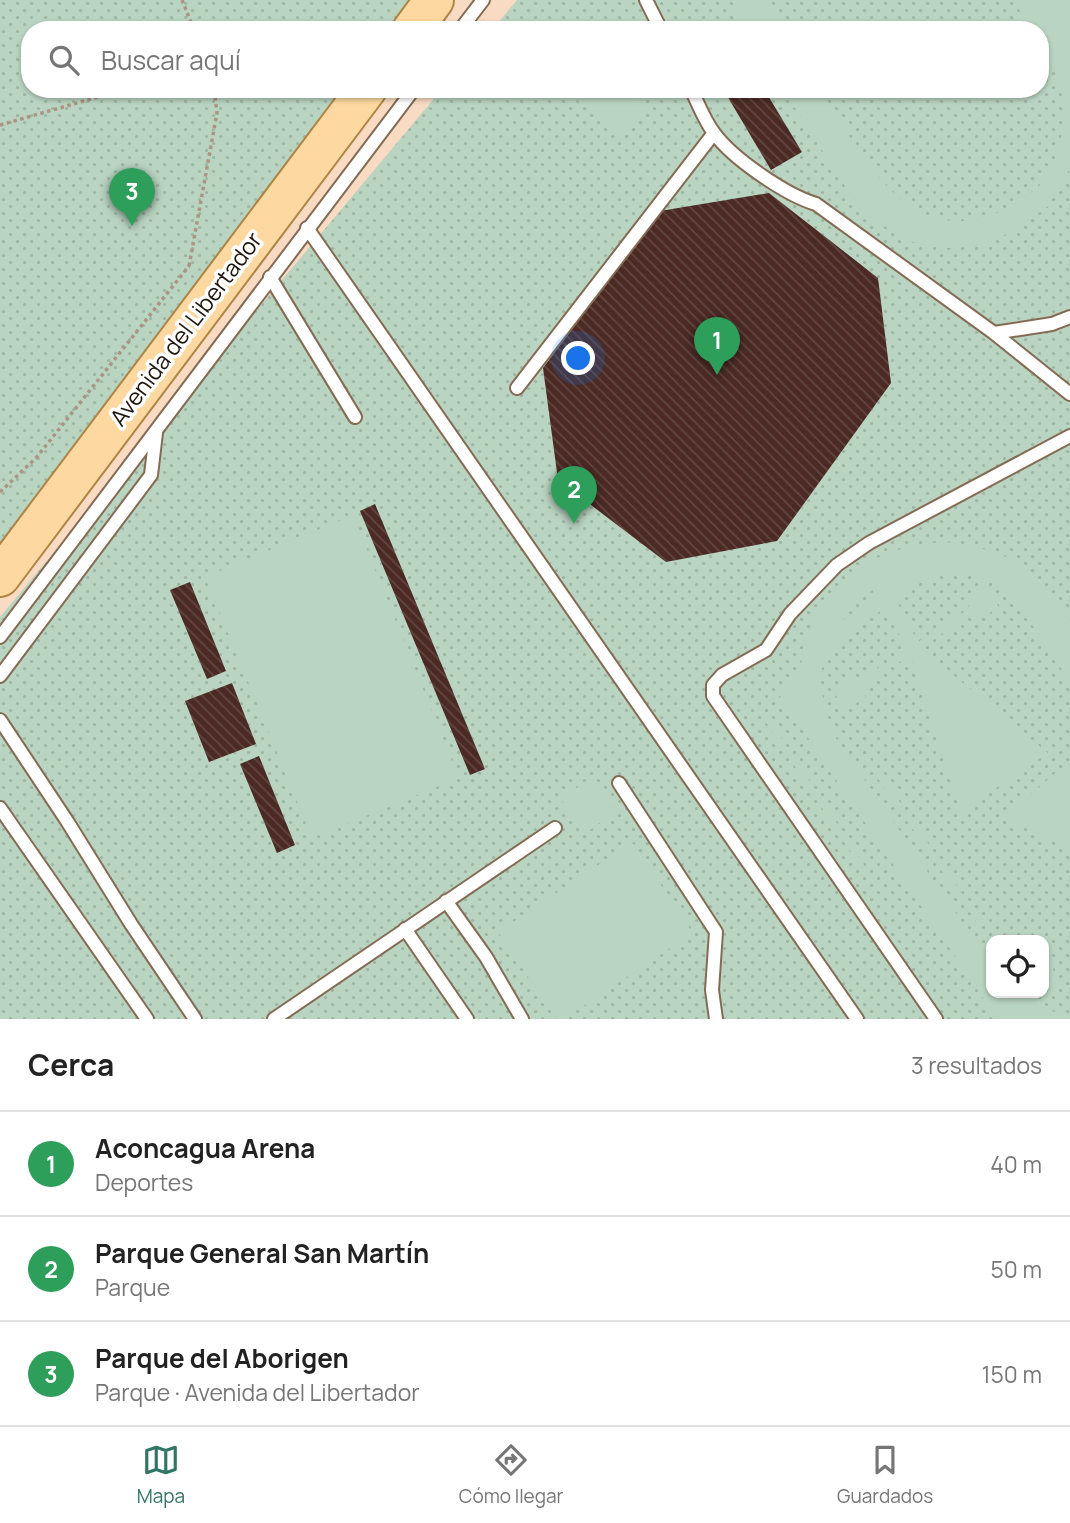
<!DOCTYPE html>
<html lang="es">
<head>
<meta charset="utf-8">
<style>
	:root { --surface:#fff; --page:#f2f2f2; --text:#222; --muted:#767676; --line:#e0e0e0; --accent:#337565 }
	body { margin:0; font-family:Manrope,sans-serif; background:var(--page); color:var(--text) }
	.controls { position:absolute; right:21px; bottom:21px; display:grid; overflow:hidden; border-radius:14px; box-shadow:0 2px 5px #0004 }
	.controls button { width:63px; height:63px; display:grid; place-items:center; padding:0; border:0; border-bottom:2px solid var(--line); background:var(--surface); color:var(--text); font:35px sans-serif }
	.you { position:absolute; left:579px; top:359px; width:24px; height:24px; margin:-18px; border:5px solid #fff; border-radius:50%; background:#1a73e8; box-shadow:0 0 0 10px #1a73e833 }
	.badge { display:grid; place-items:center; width:46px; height:46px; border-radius:50%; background:var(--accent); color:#fff; font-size:23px; font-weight:700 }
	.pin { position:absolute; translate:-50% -58px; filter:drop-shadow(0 2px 4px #0008) }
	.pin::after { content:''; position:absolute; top:37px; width:24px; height:21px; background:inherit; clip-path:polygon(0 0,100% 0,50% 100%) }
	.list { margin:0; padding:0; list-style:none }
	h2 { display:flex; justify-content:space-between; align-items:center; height:91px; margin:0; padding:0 28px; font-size:30px }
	h2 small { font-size:23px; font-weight:400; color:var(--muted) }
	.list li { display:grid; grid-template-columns:46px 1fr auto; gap:21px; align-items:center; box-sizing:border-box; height:105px; padding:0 28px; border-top:2px solid var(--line) }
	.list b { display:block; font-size:26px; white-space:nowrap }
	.list p { margin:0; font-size:23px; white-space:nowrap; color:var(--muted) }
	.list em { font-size:23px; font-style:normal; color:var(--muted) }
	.icon { flex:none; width:38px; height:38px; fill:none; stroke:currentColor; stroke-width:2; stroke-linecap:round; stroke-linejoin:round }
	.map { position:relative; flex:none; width:1070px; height:1019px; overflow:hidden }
	.search { position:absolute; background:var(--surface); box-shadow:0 2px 5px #0004; left:21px; right:21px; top:21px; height:77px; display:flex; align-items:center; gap:18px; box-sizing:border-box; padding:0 24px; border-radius:28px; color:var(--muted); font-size:26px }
	.sheet { height:406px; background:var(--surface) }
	nav { display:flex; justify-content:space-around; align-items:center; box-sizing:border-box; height:98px; border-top:2px solid var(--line); background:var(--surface); font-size:19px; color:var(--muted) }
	nav a { display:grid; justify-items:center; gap:4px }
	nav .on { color:var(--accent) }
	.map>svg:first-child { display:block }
</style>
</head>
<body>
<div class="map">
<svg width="1070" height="1019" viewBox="0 0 1070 1019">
	<defs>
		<pattern id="park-dots" width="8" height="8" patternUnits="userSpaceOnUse" patternTransform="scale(1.75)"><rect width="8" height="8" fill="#b9d4c1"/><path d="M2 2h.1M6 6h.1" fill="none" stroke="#9fb5a4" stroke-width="1.8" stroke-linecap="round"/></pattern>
		<pattern id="building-back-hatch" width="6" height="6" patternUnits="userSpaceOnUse" patternTransform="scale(1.75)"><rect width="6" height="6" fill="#4b2a24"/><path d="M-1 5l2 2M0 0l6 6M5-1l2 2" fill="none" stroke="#624641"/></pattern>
	</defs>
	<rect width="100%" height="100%" fill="#f8dbc2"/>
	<path fill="url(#park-dots)" fill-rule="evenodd" d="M 0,0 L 434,0 L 412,30 L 30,30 L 30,89 L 367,89 L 0,562 Z
		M 517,0 L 1070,0 L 1070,1019 L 0,1019 L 0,617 L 442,89 L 1040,89 L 1040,30 L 492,30 ZM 991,940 L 1044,940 L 1044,993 L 991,993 Z"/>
	<path fill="#b9d4c1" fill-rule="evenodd" d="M 731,0 L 768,0 L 782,30 L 747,30 Z
		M 1013,0 L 1068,0 L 1070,4 L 1070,54 L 1067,51 L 1070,61 L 1070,168 L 1048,206 L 1020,227 L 995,240 L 969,247 L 946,248 L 907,241 L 860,210 L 783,89 L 820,89 C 854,140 892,224 962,221 C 981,220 997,215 1012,204 C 1021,199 1032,193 1039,186 C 1051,172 1059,150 1062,132 C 1065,111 1062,88 1055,69 C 1049,51 1040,51 1040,30 L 1031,30 Z
		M 527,13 L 549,30 L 514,30 Z
		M 577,89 L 628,89 L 649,105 L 625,136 L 572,96 Z
		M 353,515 L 459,778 L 312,838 L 205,577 Z
		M 944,542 C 989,546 1029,560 1056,599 C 1061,605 1069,614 1070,622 C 1070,641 1070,662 1070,682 C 1038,636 996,546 927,579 C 916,584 906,593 896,600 L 918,642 L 970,608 L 964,599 L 984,585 L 999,607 L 979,620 L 973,613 L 921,648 L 1048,753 L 961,812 L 910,655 L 861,688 L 866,697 L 846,710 L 831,689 L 852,675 L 857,682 L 907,649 L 885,608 C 872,617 831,645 825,658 C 815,682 826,712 834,735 L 991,964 L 991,993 L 1017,993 L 1048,1010 L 1070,1016 L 1070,1019 L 997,1019 L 777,692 L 800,677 C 805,593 863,547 944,542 ZM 875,589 L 879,596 L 843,620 L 862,597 Z
		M 762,708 L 868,871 L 865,874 L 758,710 Z
		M 867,754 L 981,921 L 977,923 L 863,757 Z
		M 1070,760 L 1070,849 L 1004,818 Z
		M 591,777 L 616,811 L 586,833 L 561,800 Z
		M 632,842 L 693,933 L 564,1019 L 556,1019 L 498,932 Z
		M 1050,940 L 1056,993 L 1060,996 L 1057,1000 L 1044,984 L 1044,943 Z"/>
	<path fill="url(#building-back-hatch)" d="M 723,89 L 764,89 L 802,152 L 771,170 Z
		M 769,193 L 878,278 L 891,383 L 777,541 L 666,562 L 558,480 L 543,368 L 660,211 Z
		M 375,504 L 485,769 L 470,775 L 360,511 Z
		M 190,582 L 226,671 L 207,679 L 170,590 Z
		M 232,683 L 256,744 L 209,762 L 185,701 Z
		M 259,756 L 295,845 L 277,853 L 240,764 Z"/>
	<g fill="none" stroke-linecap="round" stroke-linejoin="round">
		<g stroke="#846b54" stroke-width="16">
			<path id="lane" d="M 646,0 L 661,30
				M 460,30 L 483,0
				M 691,89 C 698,103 704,120 714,133 C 733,159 786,195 816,204 L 994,333 L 1070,394
				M 307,228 L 857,1019
				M 270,277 L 355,417
				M 994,333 L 1052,324 L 1070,317
				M 517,388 L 714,133
				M 0,637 L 414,89
				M 0,676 L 151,475 L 156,433
				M 0,720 L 67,821 L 131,924 L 195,1019
				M 619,783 L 716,932 L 712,990 L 716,1019
				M 0,808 L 147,1019
				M 446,901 L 486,957 L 522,1019
				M 405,929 L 467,1019
				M 274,1019 L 555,828
				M 936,1019 L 713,696 L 713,685 L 722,675 L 766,650 L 790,614 L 837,565 L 869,543 L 1070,436"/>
		</g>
		<g stroke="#ae8444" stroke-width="42">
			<path id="primary" d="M 412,30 L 434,0
				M 0,577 L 367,89"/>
		</g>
		<path stroke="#ab9481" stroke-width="3.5" stroke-dasharray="3.5 3.5" stroke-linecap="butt" d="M 182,0 L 194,30
			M 0,125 L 126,89
			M 189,266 L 217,113 L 214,89
			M 0,492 L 36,458 L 189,266"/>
		<use href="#lane" stroke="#fff" stroke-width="12"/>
		<use href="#primary" stroke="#fdd9a1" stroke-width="38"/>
	</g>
	<g text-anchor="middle" stroke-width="7" stroke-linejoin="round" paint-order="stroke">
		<g font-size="23" fill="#1e140b" stroke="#fff">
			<text transform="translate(186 329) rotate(-53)" y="8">Avenida del Libertador</text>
		</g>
	</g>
</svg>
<div class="controls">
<button><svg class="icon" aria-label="locate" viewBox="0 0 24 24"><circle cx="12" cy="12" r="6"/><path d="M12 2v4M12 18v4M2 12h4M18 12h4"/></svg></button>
</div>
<div class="you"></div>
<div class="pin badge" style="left:717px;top:375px;background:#2e9e5b">1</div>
<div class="pin badge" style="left:574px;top:524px;background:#2e9e5b">2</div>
<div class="pin badge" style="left:132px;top:226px;background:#2e9e5b">3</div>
<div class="search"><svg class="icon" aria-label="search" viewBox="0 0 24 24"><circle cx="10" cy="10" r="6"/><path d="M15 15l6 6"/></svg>Buscar aquí</div>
</div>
<section class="sheet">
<h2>Cerca<small>3 resultados</small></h2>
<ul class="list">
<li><span class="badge" style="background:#2e9e5b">1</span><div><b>Aconcagua Arena</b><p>Deportes</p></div><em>40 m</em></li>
<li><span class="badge" style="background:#2e9e5b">2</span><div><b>Parque General San Martín</b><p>Parque</p></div><em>50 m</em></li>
<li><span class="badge" style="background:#2e9e5b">3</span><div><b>Parque del Aborigen</b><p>Parque · Avenida del Libertador</p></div><em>150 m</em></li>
</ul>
</section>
<nav>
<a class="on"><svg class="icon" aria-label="map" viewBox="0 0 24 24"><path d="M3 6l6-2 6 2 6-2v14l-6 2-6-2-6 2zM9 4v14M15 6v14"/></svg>Mapa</a>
<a><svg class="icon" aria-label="directions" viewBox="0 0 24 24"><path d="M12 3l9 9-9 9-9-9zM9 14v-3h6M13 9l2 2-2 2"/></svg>Cómo llegar</a>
<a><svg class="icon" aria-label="saved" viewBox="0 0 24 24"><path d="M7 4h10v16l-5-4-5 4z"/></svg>Guardados</a>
</nav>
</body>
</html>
